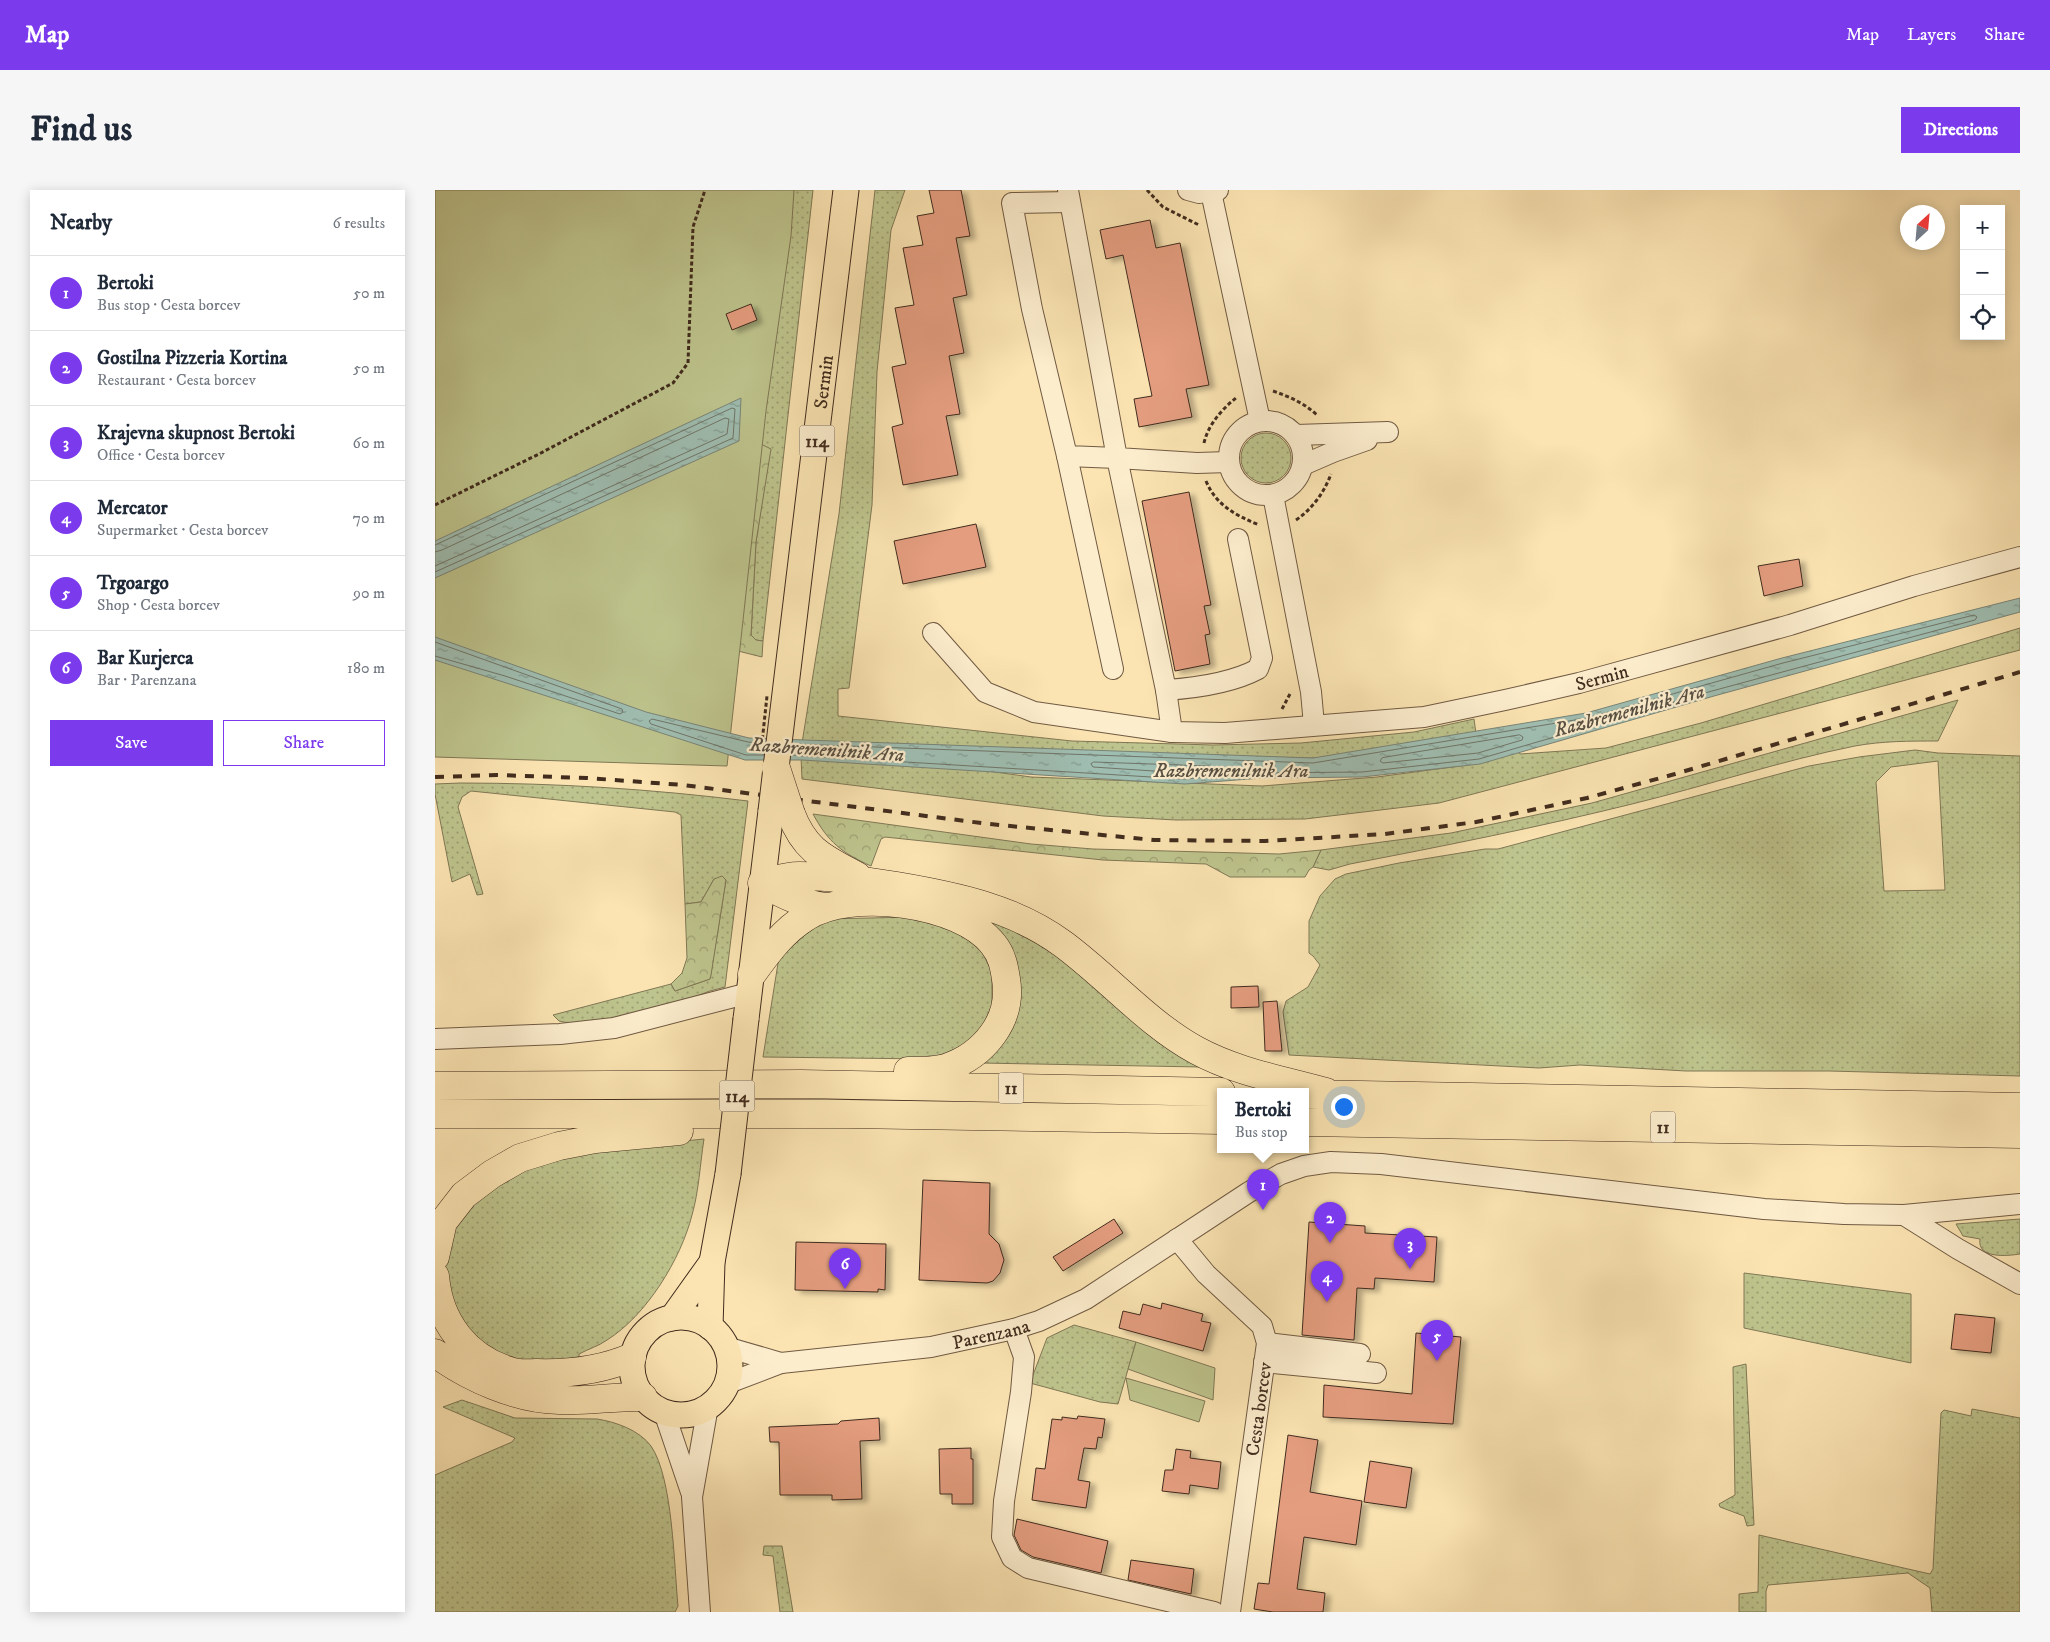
<!DOCTYPE html>
<html lang="en">
<head>
<meta charset="utf-8">
<style>
	:root { --surface:#fff; --page:#f6f6f7; --text:#1f2937; --muted:#747a83; --line:#e0e1e3; --accent:#7c3aed }
	body { margin:0; font-family:"IM FELL DW Pica",serif; background:var(--page); color:var(--text) }
	.controls { position:absolute; right:15px; top:15px; display:grid; overflow:hidden; border-radius:0px; box-shadow:0 2px 12px #0003 }
	.controls button { width:45px; height:45px; display:grid; place-items:center; padding:0; border:0; border-bottom:1px solid var(--line); background:var(--surface); color:var(--text); font:25px sans-serif }
	.compass { position:absolute; left:1465px; top:15px; width:45px; height:45px; border-radius:50%; background:var(--surface); box-shadow:0 2px 12px #0003; rotate:26deg }
	.you { position:absolute; left:908px; top:916px; width:18px; height:18px; margin:-12px; border:4px solid #fff; border-radius:50%; background:#1a73e8; box-shadow:0 0 0 8px #1a73e833 }
	.badge { display:grid; place-items:center; width:32px; height:32px; border-radius:50%; background:var(--accent); color:#fff; font-size:16px; font-weight:700 }
	.pin { position:absolute; translate:-50% -41px; filter:drop-shadow(0 1px 2px #0008) }
	.pin::after { content:''; position:absolute; top:26px; width:18px; height:15px; background:inherit; clip-path:polygon(0 0,100% 0,50% 100%) }
	.popup { position:absolute; left:782px; top:898px; width:92px; height:65px; box-sizing:border-box; display:grid; place-content:center; border-radius:0px; background:var(--surface); filter:drop-shadow(0 1px 4px #0005); font-size:16px; white-space:nowrap; color:var(--muted) }
	.popup b { font-size:19px; color:var(--text) }
	.popup::after { content:''; position:absolute; left:50%; top:100%; margin-left:-10px; border:10px solid transparent; border-top-color:var(--surface) }
	.list { margin:0; padding:0; list-style:none }
	h2 { display:flex; justify-content:space-between; align-items:center; height:65px; margin:0; padding:0 20px; font-size:21px }
	h2 small { font-size:16px; font-weight:400; color:var(--muted) }
	.list li { display:grid; grid-template-columns:32px 1fr auto; gap:15px; align-items:center; box-sizing:border-box; height:75px; padding:0 20px; border-top:1px solid var(--line) }
	.list b { display:block; font-size:19px; white-space:nowrap }
	.list p { margin:0; font-size:16px; white-space:nowrap; color:var(--muted) }
	.list em { font-size:16px; font-style:normal; color:var(--muted) }
	.actions { display:flex; gap:10px; padding:15px 20px }
	.actions a { flex:1; padding:11px 0; border:1px solid var(--accent); border-radius:0px; text-align:center; font-size:18px; color:var(--accent) }
	.actions .main { background:var(--accent); color:#fff }
	.icon { flex:none; width:28px; height:28px; fill:none; stroke:currentColor; stroke-width:2; stroke-linecap:round; stroke-linejoin:round }
	.map { position:relative; flex:none; width:1585px; height:1422px; overflow:hidden; border-radius:0px }
	header { display:flex; align-items:center; gap:30px; box-sizing:border-box; height:70px; padding:0 25px; background:var(--accent); color:#fff }
	header strong { font-size:24px }
	nav { display:flex; gap:28px; margin-inline-start:auto; font-size:18px }
	.intro { display:flex; align-items:center; justify-content:space-between; box-sizing:border-box; height:120px; padding:0 30px }
	h1 { margin:0; font-size:35px }
	.button { padding:12px 22px; border-radius:0px; background:var(--accent); color:#fff; font-size:18px; font-weight:700 }
	main { display:flex; gap:30px; padding:0 30px }
	aside { flex:1; background:var(--surface); border-radius:0px; box-shadow:0 2px 12px #0003 }
	.map>svg:first-child { display:block }
</style>
</head>
<body>
<header>
<strong>Map</strong>
<nav><a>Map</a><a>Layers</a><a>Share</a></nav>
</header>
<div class="intro"><h1>Find us</h1><a class="button">Directions</a></div>
<main>
<aside>
<h2>Nearby<small>6 results</small></h2>
<ul class="list">
<li><span class="badge">1</span><div><b>Bertoki</b><p>Bus stop · Cesta borcev</p></div><em>50 m</em></li>
<li><span class="badge">2</span><div><b>Gostilna Pizzeria Kortina</b><p>Restaurant · Cesta borcev</p></div><em>50 m</em></li>
<li><span class="badge">3</span><div><b>Krajevna skupnost Bertoki</b><p>Office · Cesta borcev</p></div><em>60 m</em></li>
<li><span class="badge">4</span><div><b>Mercator</b><p>Supermarket · Cesta borcev</p></div><em>70 m</em></li>
<li><span class="badge">5</span><div><b>Trgoargo</b><p>Shop · Cesta borcev</p></div><em>90 m</em></li>
<li><span class="badge">6</span><div><b>Bar Kurjerca</b><p>Bar · Parenzana</p></div><em>180 m</em></li>
</ul>
<div class="actions"><a class="main">Save</a><a>Share</a></div>
</aside>
<div class="map">
<svg width="1585" height="1422" viewBox="0 0 1585 1422">
	<defs>
		<pattern id="grass-dots" width="8" height="8" patternUnits="userSpaceOnUse" patternTransform="scale(1.25)"><rect width="8" height="8" fill="#bec48d"/><path d="M2 2h.1M6 6h.1" fill="none" stroke="#9c9f73" stroke-width="1.8" stroke-linecap="round"/></pattern>
		<pattern id="forest-crowns" width="20" height="18" patternUnits="userSpaceOnUse" patternTransform="scale(1.25)"><rect width="20" height="18" fill="#bec48d"/><path d="M2 6a3 3 0 1 1 6 0M12 15a3 3 0 1 1 6 0" fill="none" stroke="#9c9f73"/></pattern>
		<pattern id="water-ripples" width="26" height="14" patternUnits="userSpaceOnUse" patternTransform="scale(1.25)"><rect width="26" height="14" fill="#9fbeb2"/><path d="M2 4q2-2 4 0t4 0M15 11q2-2 4 0t4 0" fill="none" stroke="#839b90"/></pattern>
		<filter id="shadow"><feDropShadow dx="5.5" dy="3" stdDeviation="2.5" flood-color="#0004"/></filter>
	</defs>
	<rect width="100%" height="100%" fill="#fbe4b2"/>
	<filter id="stains"><feTurbulence type="fractalNoise" baseFrequency=".004" numOctaves="4"/><feColorMatrix values="0 0 0 0 .2 0 0 0 0 .09 0 0 0 0 .02 0 0 0 .5 -.17"/></filter>
	<radialGradient id="worn" r=".72"><stop offset=".6" stop-color="#630" stop-opacity="0"/><stop offset="1" stop-color="#630" stop-opacity=".3"/></radialGradient>
	<path fill="url(#grass-dots)" stroke="#807856" fill-rule="evenodd" d="M 270,0 L 378,0 L 328,451 L 321,450 L 316,446 L 321,352 L 335,259 L 323,253 Z
		M 440,0 L 470,0 L 456,40 L 442,182 L 437,315 L 414,498 L 403,499 L 403,526 L 637,551 L 778,555 L 866,553 L 979,542 L 1039,529 L 1042,551 L 924,569 L 566,562 L 502,555 L 367,553 L 404,324 Z
		M806 268a25 25 0 1 1 50 0a25 25 0 1 1-50 0Z
		M 1585,438 L 1585,460 L 1004,613 L 870,629 L 741,630 L 668,626 L 367,589 L 366,567 L 495,573 L 596,587 L 827,596 L 942,587 L 1025,576 L 1081,558 L 1085,564 L 1171,558 L 1266,533 Z
		M 1523,510 L 1503,551 C 1475,551 1447,551 1420,556 C 1345,571 1271,596 1197,614 C 1104,637 1009,656 915,674 L 894,680 L 878,677 L 886,660 L 1016,643 L 1157,613 Z
		M 1480,560 L 1503,563 L 1585,566 L 1585,886 L 1394,881 L 1251,881 L 1145,875 L 1104,878 L 854,865 L 848,822 L 851,811 L 873,797 L 885,775 L 878,766 L 874,763 L 874,731 L 885,706 L 900,689 L 911,684 L 964,673 L 1050,659 L 1063,659 L 1374,576 L 1424,567 ZM 1503,571 L 1510,700 L 1449,701 L 1441,592 L 1456,577 Z
		M 25,593 C 122,593 216,599 313,611 L 290,797 L 275,801 L 202,828 L 134,833 L 124,831 L 118,825 L 236,794 L 240,801 L 275,789 L 291,690 L 279,689 L 266,712 L 250,714 L 246,625 L 240,622 L 36,601 L 27,607 L 23,617 L 48,704 L 42,705 L 35,684 L 17,692 L 0,604 L 0,594 Z
		M 544,724 L 608,751 L 766,877 L 545,873 L 563,856 L 585,813 L 580,771 Z
		M 479,727 L 520,738 L 547,762 L 557,782 L 557,815 L 546,840 L 528,856 L 495,869 L 328,867 L 344,767 L 389,729 Z
		M 269,949 C 265,974 264,1001 257,1025 C 246,1069 211,1126 172,1150 C 164,1156 153,1159 144,1164 L 144,1172 L 75,1172 L 25,1135 L 7,1086 L 10,1059 L 28,1020 L 70,988 L 140,962 Z
		M 1585,1029 L 1585,1064 C 1572,1066 1542,1069 1545,1049 L 1528,1046 L 1521,1034 Z
		M 1309,1083 L 1476,1104 L 1476,1173 L 1309,1138 Z
		M 639,1135 L 701,1152 L 683,1214 L 665,1212 L 595,1193 L 612,1148 Z
		M 1311,1174 L 1319,1335 L 1312,1336 L 1309,1326 L 1285,1317 L 1284,1314 L 1300,1305 L 1298,1177 Z
		M 27,1210 L 80,1228 L 162,1229 C 181,1232 204,1240 216,1256 C 238,1288 239,1376 243,1416 L 240,1422 L 0,1422 L 0,1285 L 77,1252 L 80,1248 L 8,1217 Z
		M 1537,1219 L 1585,1228 L 1585,1422 L 1497,1422 L 1495,1398 L 1473,1383 L 1333,1395 L 1331,1401 L 1331,1422 L 1304,1422 L 1304,1404 L 1323,1402 L 1324,1345 L 1495,1384 L 1498,1379 L 1506,1223 L 1509,1220 L 1536,1226 Z
		M 329,1356 L 347,1356 L 358,1422 L 345,1422 L 338,1366 L 328,1365 Z"/>
	<path fill="url(#forest-crowns)" stroke="#807856" d="M 320,251 L 336,259 L 321,352 L 316,445 L 321,450 L 328,451 L 327,467 L 299,460 Z
		M 378,624 L 596,654 L 658,659 L 844,664 L 886,660 L 878,677 L 874,680 L 870,687 L 795,687 L 771,674 L 668,670 L 450,647 L 446,649 L 436,676 C 407,663 393,652 378,624 Z
		M 287,686 L 291,690 L 276,785 L 275,789 L 240,801 L 236,794 L 247,783 L 252,768 L 250,714 L 266,712 L 279,689 Z"/>
	<path fill="#bec48d" stroke="#807856" d="M 0,0 L 359,0 L 356,46 L 331,221 L 292,576 L 0,567 Z
		M 701,1152 L 780,1178 L 778,1210 L 693,1179 Z
		M 691,1188 L 770,1211 L 764,1232 L 695,1210 Z"/>
	<path fill="url(#water-ripples)" stroke="#798477" d="M 306,208 L 304,251 L 0,388 L 0,351 Z
		M 1585,408 L 1585,422 L 1279,506 L 1045,574 L 927,587 L 827,588 L 750,594 L 367,570 L 310,570 L 0,470 L 0,447 L 211,522 L 314,548 L 878,568 L 1151,523 L 1347,468 Z"/>
	<g fill="none" stroke-linecap="round" stroke-linejoin="round">
		<path stroke="#707568" stroke-width="1" d="M 0,355 L 297,218 L 300,219 L 298,248 L 0,382
			M 0,362 L 7,360 L 290,228 L 294,229 L 292,244 L 0,376
			M 0,452 L 187,519 L 188,522 L 185,524 L 70,486 L 0,466
			M 1085,545 L 1088,547 L 1087,550 L 1043,563 L 948,573 L 945,571 L 947,568 Z
			M 329,565 L 311,565 L 216,534 L 214,531 L 217,529 L 313,552 L 330,553
			M 356,565 L 749,589 L 827,583 L 927,582 L 1044,569 L 1277,501 L 1540,430 L 1542,427 L 1539,425 L 1348,473 L 1152,528 L 878,573 L 358,554
			M 659,572 L 774,576 L 776,579 L 774,581 L 749,583 L 658,577 L 656,574 Z"/>
	</g>
	<path fill="#e49d7f" stroke="#412c1e" filter="url(#shadow)" d="M 494,0 L 526,0 L 535,46 L 521,48 L 532,105 L 518,108 L 529,163 L 514,166 L 525,224 L 511,226 L 523,285 L 468,295 L 457,237 L 468,234 L 457,177 L 471,174 L 460,118 L 479,115 L 468,58 L 488,55 L 482,26 L 499,23 Z
		M 715,30 L 721,58 L 745,53 L 774,195 L 751,199 L 757,227 L 704,237 L 699,209 L 717,206 L 688,65 L 671,69 L 665,40 Z
		M 316,114 L 322,130 L 297,140 L 291,124 Z
		M 754,302 L 776,415 L 769,416 L 775,444 L 770,445 L 775,474 L 740,481 L 707,311 Z
		M 541,334 L 551,377 L 468,394 L 459,351 Z
		M 1364,369 L 1368,396 L 1329,406 L 1323,376 Z
		M 823,796 L 824,817 L 796,818 L 796,797 Z
		M 842,811 L 847,861 L 830,861 L 828,812 Z
		M 488,990 L 555,993 L 554,1044 L 564,1054 L 569,1070 L 565,1083 L 558,1091 L 552,1093 L 484,1090 Z
		M 679,1029 L 688,1043 L 628,1081 L 618,1067 Z
		M 874,1032 L 930,1036 L 930,1043 L 1002,1047 L 999,1092 L 940,1088 L 939,1099 L 922,1098 L 919,1150 L 867,1145 Z
		M 361,1052 L 451,1054 L 450,1100 L 443,1099 L 443,1102 L 360,1100 Z
		M 727,1113 L 768,1124 L 766,1131 L 776,1133 L 768,1161 L 684,1138 L 688,1121 L 705,1125 L 708,1114 L 726,1119 Z
		M 1520,1124 L 1560,1128 L 1556,1163 L 1516,1159 Z
		M 981,1143 L 1026,1147 L 1018,1234 L 888,1227 L 889,1195 L 977,1204 Z
		M 643,1226 L 670,1229 L 667,1248 L 663,1247 L 661,1259 L 649,1258 L 643,1290 L 655,1292 L 651,1318 L 597,1310 L 601,1278 L 610,1279 L 617,1229 L 627,1230 L 627,1227 L 642,1229 Z
		M 444,1228 L 445,1250 L 425,1251 L 427,1309 L 397,1310 L 397,1305 L 345,1305 L 344,1252 L 335,1252 L 334,1237 L 403,1234 L 406,1231 Z
		M 853,1245 L 883,1250 L 875,1302 L 927,1311 L 921,1355 L 869,1347 L 862,1399 L 890,1403 L 888,1422 L 838,1422 L 819,1419 L 823,1393 L 834,1394 Z
		M 536,1258 L 536,1269 L 538,1269 L 538,1314 L 517,1314 L 517,1304 L 505,1304 L 504,1259 Z
		M 741,1259 L 756,1261 L 755,1268 L 786,1272 L 783,1299 L 755,1295 L 754,1304 L 727,1301 L 730,1280 L 738,1280 Z
		M 935,1271 L 977,1278 L 971,1318 L 929,1312 Z
		M 582,1329 L 673,1351 L 666,1383 L 598,1367 L 586,1360 L 579,1345 Z
		M 696,1370 L 759,1379 L 756,1404 L 693,1390 Z"/>
	<g fill="none" stroke-linecap="round" stroke-linejoin="round">
		<g stroke="#705a43" stroke-width="22">
			<g id="minor">
				<path d="M 633,0 L 682,268 L 762,273 L 794,272"/>
				<path d="M 753,0 L 764,3 L 783,0"/>
				<path d="M 776,2 L 825,231"/>
				<path d="M 634,12 L 577,13 L 597,119 L 632,266 L 682,268 L 731,500 L 737,542"/>
				<circle cx="831" cy="268" r="37"/>
				<path d="M 861,245 L 953,242"/>
				<path d="M 632,266 L 678,479"/>
				<path d="M 868,275 L 898,262 L 932,250"/>
				<path d="M 838,305 L 876,502 L 879,535"/>
				<path id="s1" d="M 498,443 L 550,502 L 599,522 L 737,542 L 790,543 L 989,527 L 1070,510 L 1144,493 L 1355,435 L 1479,396 L 1585,367"/>
				<path d="M 731,500 C 760,498 797,493 823,479 L 827,468 L 803,349"/>
				<path d="M 0,849 L 125,844 L 179,838 L 314,803"/>
				<path d="M 1469,1025 L 1523,1059 L 1585,1094"/>
				<path d="M 742,1049 L 771,1084 L 827,1136 L 832,1153 L 795,1422"/>
				<path d="M 579,1139 L 589,1167 L 586,1202 L 569,1311 L 567,1347 L 577,1368 L 593,1378 L 779,1422"/>
				<path d="M 832,1153 L 925,1164"/>
				<path d="M 291,1157 L 346,1173"/>
				<path d="M 829,1172 L 941,1183"/>
				<path id="s2" d="M 291,1194 L 346,1173 L 496,1157 L 579,1139 L 604,1131 L 651,1109 L 814,1002 L 846,984 L 869,976 L 896,972 L 946,974 L 1329,1019 L 1409,1024 L 1469,1025 L 1585,1014"/>
				<path d="M 229,1222 L 256,1302"/>
				<path d="M 265,1422 L 257,1307 L 273,1216"/>
			</g>
		</g>
		<g stroke="#412c1e" stroke-width="27">
			<g id="major">
				<path id="s3" d="M 341,578 L 411,0"/>
				<path d="M 311,829 L 336,621"/>
				<circle cx="246" cy="1176" r="49"/>
				<path d="M 237,1128 L 277,1072"/>
				<path d="M 275,1137 L 277,1072 L 293,984"/>
			</g>
		</g>
		<g stroke="#412c1e" stroke-width="29">
			<path id="highway" d="M 356,624 C 370,661 389,668 422,686
				M 327,693 C 339,690 352,686 364,686 C 397,686 430,691 462,696 C 521,706 579,718 628,754 C 674,788 712,833 761,860 C 801,882 848,890 891,902
				M 327,693 C 347,704 367,714 390,717
				M 317,784 C 333,762 348,741 371,727 C 415,698 525,712 558,754 C 567,765 569,776 571,789 C 578,830 549,865 511,878 C 500,881 485,881 473,881
				M 0,896 L 366,894 L 786,902
				M 870,904 L 1585,917
				M 0,924 L 413,924 L 786,930
				M 870,932 L 1585,944
				M 0,1067 L 8,1032 L 29,1005 L 57,984 L 85,968 L 124,956 L 160,949 L 244,941
				M 0,1086 C 4,1133 32,1169 78,1182 C 85,1184 94,1183 101,1183 C 134,1184 167,1180 197,1167
				M 0,1163 C 34,1188 81,1209 124,1210 C 151,1212 180,1206 208,1207"/>
		</g>
		<path stroke="#412c1e" stroke-width="3" stroke-dasharray="4 2.5" stroke-linecap="butt" d="M 712,0 L 728,17 L 764,35
			M 838,201 C 855,207 869,213 882,225
			M 769,253 C 773,235 787,219 801,208
			M 771,291 C 781,315 800,325 824,335
			M 0,315 L 104,264 L 238,193 L 253,173 L 258,37 L 270,0
			M 861,330 C 877,319 889,303 896,284
			M 847,519 L 856,502"/>
		<use href="#minor" stroke="#fcedcd" stroke-width="20"/>
		<use href="#major" stroke="#fbe4b2" stroke-width="25"/>
		<use href="#highway" stroke="#fbe4b2" stroke-width="28"/>
		<path stroke="#412c1e" stroke-width="4" stroke-dasharray="9 9" stroke-linecap="butt" d="M 0,587 L 62,585 L 152,588 L 248,595 L 554,634 L 719,650 L 830,651 L 950,644 L 1041,632 L 1152,608 L 1240,584 L 1585,482"/>
		<g stroke="#412c1e" stroke-width="27" stroke-linecap="butt">
			<path id="major-bridge" d="M 336,621 L 341,578
				M 293,984 L 311,829"/>
		</g>
		<g stroke="#412c1e" stroke-width="29" stroke-linecap="butt">
			<path id="highway-bridge" d="M 341,578 L 356,624"/>
		</g>
		<path stroke="#412c1e" stroke-width="3" stroke-dasharray="4 2.5" stroke-linecap="butt" d="M 326,562 L 332,506"/>
		<use href="#major-bridge" stroke="#fbe4b2" stroke-width="25"/>
		<use href="#highway-bridge" stroke="#fbe4b2" stroke-width="28"/>
	</g>
	<g text-anchor="middle" stroke-width="4.5" stroke-linejoin="round" paint-order="stroke">
		<g fill="#fcedcd" stroke="#796652" stroke-width="1">
			<rect x="364.5" y="235.5" width="35" height="31" rx="4"/>
			<rect x="563.5" y="882.5" width="25" height="31" rx="4"/>
			<rect x="284.5" y="890.5" width="35" height="31" rx="4"/>
			<rect x="1215.5" y="921.5" width="25" height="31" rx="4"/>
		</g>
		<g font-size="18" font-weight="bold" fill="#412c1e">
			<text x="382" y="257">114</text>
			<text x="576" y="904">11</text>
			<text x="302" y="912">114</text>
			<text x="1228" y="943">11</text>
		</g>
		<g font-size="19" fill="#412c1e" stroke="#fcedcd">
			<text dy="7" stroke="none"><textPath href="#s3" startOffset="389">Sermin</textPath></text>
			<text dy="7" stroke="none"><textPath href="#s1" startOffset="706">Sermin</textPath></text>
			<text dy="7" stroke="none"><textPath href="#s2" startOffset="271">Parenzana</textPath></text>
			<text transform="translate(823 1219) rotate(-82)" y="7">Cesta borcev</text>
		</g>
		<g font-size="20" font-style="italic" fill="#585043" stroke="#fcedcd">
			<text transform="translate(1194 520) rotate(-15)" y="7">Razbremenilnik Ara</text>
			<text transform="translate(392 559) rotate(4)" y="7">Razbremenilnik Ara</text>
			<text x="796" y="587">Razbremenilnik Ara</text>
		</g>
	</g>
	<rect width="100%" height="100%" filter="url(#stains)"/>
	<rect width="100%" height="100%" fill="url(#worn)"/>
</svg>
<div class="controls">
<button>+</button>
<button>−</button>
<button><svg class="icon" aria-label="locate" viewBox="0 0 24 24"><circle cx="12" cy="12" r="6"/><path d="M12 2v4M12 18v4M2 12h4M18 12h4"/></svg></button>
</div>
<svg class="compass" viewBox="-18 -18 36 36"><path d="M0-13l5 13h-10z" fill="#e53935"/><path d="M0 13l5-13h-10z" fill="#747a83"/></svg>
<div class="you"></div>
<div class="pin badge" style="left:828px;top:1020px">1</div>
<div class="popup"><b>Bertoki</b>Bus stop</div>
<div class="pin badge" style="left:895px;top:1053px">2</div>
<div class="pin badge" style="left:975px;top:1079px">3</div>
<div class="pin badge" style="left:892px;top:1112px">4</div>
<div class="pin badge" style="left:1002px;top:1171px">5</div>
<div class="pin badge" style="left:410px;top:1099px">6</div>
</div>
</main>
</body>
</html>
